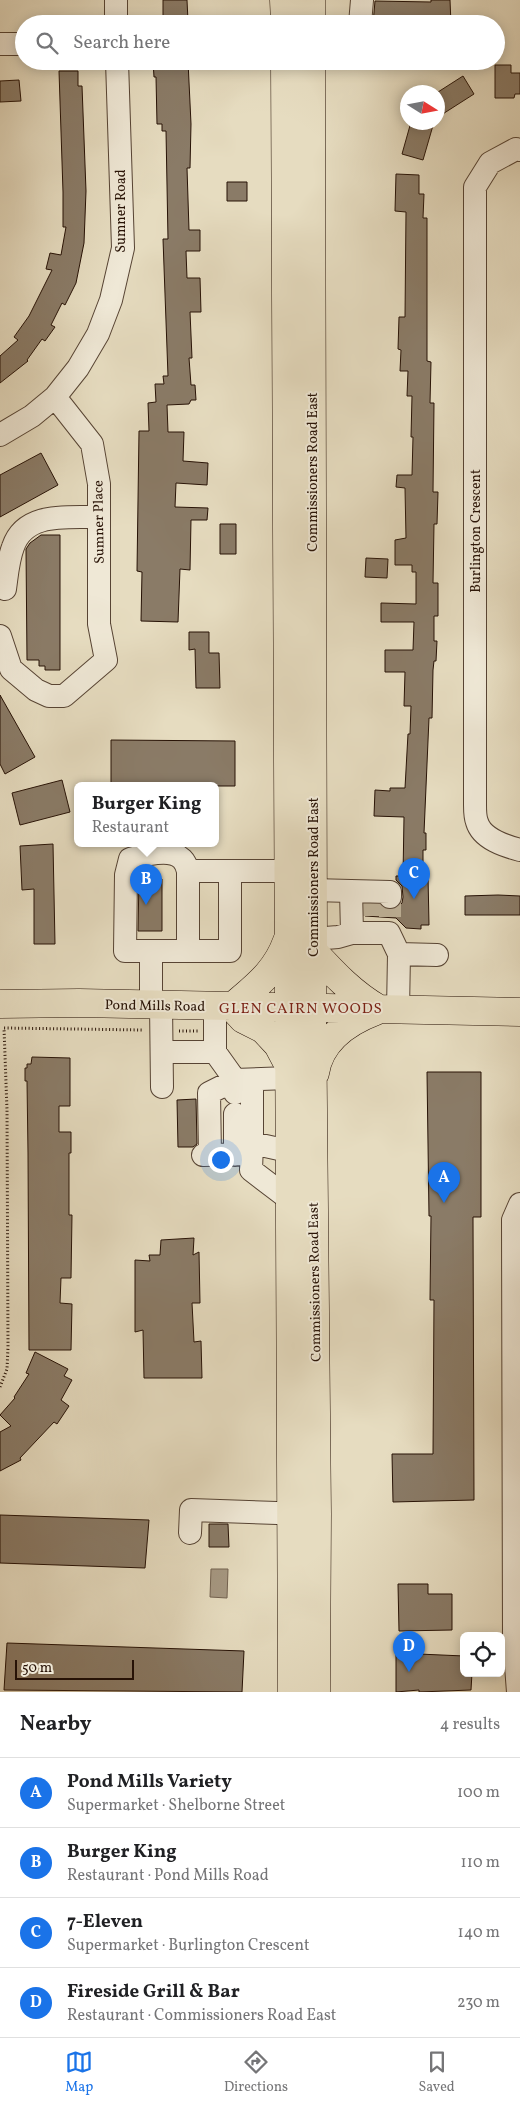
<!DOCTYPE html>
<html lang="en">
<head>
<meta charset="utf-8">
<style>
	:root { --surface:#fff; --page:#f2f2f2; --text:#202124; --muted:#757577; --line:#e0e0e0; --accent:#1a73e8 }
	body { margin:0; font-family:Vollkorn,serif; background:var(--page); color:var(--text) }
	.controls { position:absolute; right:15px; bottom:15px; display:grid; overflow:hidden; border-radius:8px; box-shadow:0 2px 12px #0003 }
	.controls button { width:45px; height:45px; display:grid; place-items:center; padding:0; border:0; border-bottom:1px solid var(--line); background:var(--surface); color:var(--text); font:25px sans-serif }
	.compass { position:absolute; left:400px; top:85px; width:45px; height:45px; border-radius:50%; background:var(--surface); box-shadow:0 2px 12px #0003; rotate:101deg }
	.scale { position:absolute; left:15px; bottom:12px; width:119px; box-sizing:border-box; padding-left:5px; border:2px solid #271206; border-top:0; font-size:14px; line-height:18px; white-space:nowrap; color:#271206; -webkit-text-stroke:4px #efe8d6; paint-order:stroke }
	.you { position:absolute; left:220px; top:1159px; width:18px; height:18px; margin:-12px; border:4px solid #fff; border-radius:50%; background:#1a73e8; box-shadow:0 0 0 8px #1a73e833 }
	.badge { display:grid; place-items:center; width:32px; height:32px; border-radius:50%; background:var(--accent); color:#fff; font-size:16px; font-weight:700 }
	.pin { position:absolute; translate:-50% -41px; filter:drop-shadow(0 1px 2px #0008) }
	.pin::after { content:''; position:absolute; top:26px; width:18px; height:15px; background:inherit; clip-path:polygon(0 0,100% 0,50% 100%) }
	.popup { position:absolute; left:74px; top:782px; width:145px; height:65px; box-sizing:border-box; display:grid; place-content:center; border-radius:8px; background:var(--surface); filter:drop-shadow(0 1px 4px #0005); font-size:16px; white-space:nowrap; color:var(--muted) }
	.popup b { font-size:19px; color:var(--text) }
	.popup::after { content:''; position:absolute; left:50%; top:100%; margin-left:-10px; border:10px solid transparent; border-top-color:var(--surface) }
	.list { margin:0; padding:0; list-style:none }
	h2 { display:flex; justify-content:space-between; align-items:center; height:65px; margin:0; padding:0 20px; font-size:21px }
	h2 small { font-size:16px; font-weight:400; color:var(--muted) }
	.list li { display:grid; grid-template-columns:32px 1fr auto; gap:15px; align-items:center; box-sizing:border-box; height:70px; padding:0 20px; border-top:1px solid var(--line) }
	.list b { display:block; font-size:19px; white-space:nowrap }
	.list p { margin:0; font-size:16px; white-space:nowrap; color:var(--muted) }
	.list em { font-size:16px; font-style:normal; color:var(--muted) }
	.icon { flex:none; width:28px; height:28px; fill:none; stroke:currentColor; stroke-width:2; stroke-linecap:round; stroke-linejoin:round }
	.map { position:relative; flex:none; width:520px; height:1692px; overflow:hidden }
	.search { position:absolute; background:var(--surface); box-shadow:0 2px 12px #0003; left:15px; right:15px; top:15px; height:55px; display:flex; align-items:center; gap:12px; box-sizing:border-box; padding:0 18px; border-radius:28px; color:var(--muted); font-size:19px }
	.sheet { height:345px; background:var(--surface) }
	nav { display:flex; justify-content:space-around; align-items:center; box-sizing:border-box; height:70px; border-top:1px solid var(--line); background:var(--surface); font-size:14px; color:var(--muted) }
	nav a { display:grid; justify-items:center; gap:2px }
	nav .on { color:var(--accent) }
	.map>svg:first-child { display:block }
</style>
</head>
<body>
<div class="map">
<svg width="520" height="1692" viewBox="0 0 520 1692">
	<rect width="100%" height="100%" fill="#e6dcc0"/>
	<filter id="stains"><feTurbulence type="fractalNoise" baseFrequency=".004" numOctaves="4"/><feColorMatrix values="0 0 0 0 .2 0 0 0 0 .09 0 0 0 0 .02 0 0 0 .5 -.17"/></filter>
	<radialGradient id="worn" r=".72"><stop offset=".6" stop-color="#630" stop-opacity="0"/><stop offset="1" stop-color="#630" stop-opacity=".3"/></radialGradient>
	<path fill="#a59781" stroke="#736250" d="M 211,1569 L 228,1569 L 227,1598 L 210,1597 Z"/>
	<path fill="#8a7b67" stroke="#271206" d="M 163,0 L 187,0 L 188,21 L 163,21 Z
		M 431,0 L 450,0 L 451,24 L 373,24 L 375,1 L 431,2 Z
		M 153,61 L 188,61 L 191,124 L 190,168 L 187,168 L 189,230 L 200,230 L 200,251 L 186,251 L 187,278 L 200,278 L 201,312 L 190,312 L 192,358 L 189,358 L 191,385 L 195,385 L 196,400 L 191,400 L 189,404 L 167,405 L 168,432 L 184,432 L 183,461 L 208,463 L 207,485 L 176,483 L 175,507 L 208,508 L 207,520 L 191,520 L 190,570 L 180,569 L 178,622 L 141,621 L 142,572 L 137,571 L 139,431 L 149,431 L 148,403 L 156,402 L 155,384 L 164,384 L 163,376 L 168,376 L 163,239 L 168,239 L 166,131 L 162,131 L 162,124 L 157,124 L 156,77 L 154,77 Z
		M 495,65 L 511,65 L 511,73 L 520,73 L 520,94 L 515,94 L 514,98 L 495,98 Z
		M 59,71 L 78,71 L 78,86 L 82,86 L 86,191 L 84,243 L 76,283 L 65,305 L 62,303 L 51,325 L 55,327 L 45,341 L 42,339 L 27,360 L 28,361 L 0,383 L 0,356 L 18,340 L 14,337 L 29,316 L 52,270 L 46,269 L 50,253 L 61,255 L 66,227 L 63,227 L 63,192 Z
		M 463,76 L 474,94 L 438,117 L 438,92 Z
		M 19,80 L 21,101 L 0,102 L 0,81 Z
		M 411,122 L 434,122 L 423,160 L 402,154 Z
		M 396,174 L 419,175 L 419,194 L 424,194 L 423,218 L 427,218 L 427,361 L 431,362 L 430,403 L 434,403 L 433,492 L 438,492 L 437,524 L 434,524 L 433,583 L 438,583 L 438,616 L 434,616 L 434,641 L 437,641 L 436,661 L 434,661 L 433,670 L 432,718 L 429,718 L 424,833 L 426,833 L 426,850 L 423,850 L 423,876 L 428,876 L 429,925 L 421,925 L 421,929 L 406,928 L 396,918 L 365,916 L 364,904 L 380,905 L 384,909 L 390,910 L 397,908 L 402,903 L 403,897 L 402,886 L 396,880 L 396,876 L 403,876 L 404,817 L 374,816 L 375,790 L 390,791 L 390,788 L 405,788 L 408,734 L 410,734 L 411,706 L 404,706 L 405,672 L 385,672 L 385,650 L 413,650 L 414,622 L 381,622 L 381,603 L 416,604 L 416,572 L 412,572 L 412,565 L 395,565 L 395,540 L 406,538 L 405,488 L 396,487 L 397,475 L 412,475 L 413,437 L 411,437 L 412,396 L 407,396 L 408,371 L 400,371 L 401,350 L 398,349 L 399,317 L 405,317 L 406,212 L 395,211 Z
		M 227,182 L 247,182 L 247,201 L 227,201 Z
		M 41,453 L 58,485 L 0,517 L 0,475 Z
		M 220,524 L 236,524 L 236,554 L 220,554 Z
		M 41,535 L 60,535 L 60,670 L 45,670 L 45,666 L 39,666 L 39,660 L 27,660 L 26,549 L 30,543 Z
		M 366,558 L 388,559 L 387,578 L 365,577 Z
		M 189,632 L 209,632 L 209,653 L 219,653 L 220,688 L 196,688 L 195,649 L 189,650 Z
		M 0,695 L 35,757 L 5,774 L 0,764 Z
		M 111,740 L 235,741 L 235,786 L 111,786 Z
		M 62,780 L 70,812 L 20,825 L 12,793 Z
		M 53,844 L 55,944 L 34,944 L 34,889 L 22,890 L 20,846 Z
		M 139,878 L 162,879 L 162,931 L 138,931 Z
		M 498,895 L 520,896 L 520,915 L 465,915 L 465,896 Z
		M 32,1057 L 70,1058 L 70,1106 L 59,1106 L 59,1132 L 71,1132 L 71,1153 L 69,1153 L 69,1215 L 72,1215 L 71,1278 L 61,1278 L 60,1303 L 72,1304 L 71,1350 L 29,1350 L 28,1153 L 27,1081 L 25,1081 L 25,1068 L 27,1068 L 27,1064 L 31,1064 Z
		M 427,1072 L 481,1072 L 481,1217 L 473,1217 L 474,1500 L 393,1502 L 392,1454 L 433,1454 L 434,1300 L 430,1300 L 431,1216 L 429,1216 Z
		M 196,1099 L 197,1144 L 193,1147 L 178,1147 L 177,1100 Z
		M 194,1238 L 193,1255 L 199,1252 L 200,1303 L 192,1303 L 194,1342 L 201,1341 L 202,1378 L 144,1378 L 143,1330 L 135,1332 L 135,1260 L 150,1261 L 149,1255 L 160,1255 L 161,1240 Z
		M 35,1352 L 68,1369 L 64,1376 L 72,1380 L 61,1400 L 69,1406 L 57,1424 L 54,1422 L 20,1458 L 21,1460 L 0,1471 L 0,1432 L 11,1426 L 0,1415 L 15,1398 L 14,1397 L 29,1374 L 26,1373 Z
		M 0,1515 L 149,1520 L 145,1568 L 0,1563 Z
		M 209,1524 L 228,1524 L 229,1547 L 209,1547 Z
		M 398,1584 L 428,1584 L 428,1594 L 452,1594 L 452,1630 L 399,1631 Z
		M 7,1643 L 244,1651 L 242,1692 L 4,1690 Z
		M 396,1653 L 464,1656 L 464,1673 L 472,1673 L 471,1690 L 419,1692 L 419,1690 L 396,1692 Z"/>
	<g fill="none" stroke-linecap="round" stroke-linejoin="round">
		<path stroke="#c0b49b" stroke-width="22" stroke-dasharray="22 11" stroke-linecap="butt" d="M 369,916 L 369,898
			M 390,917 L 390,897"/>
		<g stroke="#574434" stroke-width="24">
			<path id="minor" d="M 116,0 L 116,24
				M 360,24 L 362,0
				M 0,44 L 24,44
				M 520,150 L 516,149 L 490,163 L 475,187 L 475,805 C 475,810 475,817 477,822 C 482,839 505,846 520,850
				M 0,435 L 32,416 L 55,397 L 78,368 L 98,334 L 111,300 L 123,248 L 117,61
				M 5,589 C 7,575 8,560 13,547 C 25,511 68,518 99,517
				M 0,636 L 11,669 L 36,690 L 49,696 L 64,696 L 106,660 L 99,624 L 99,484 L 92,444 L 55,397
				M 312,890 L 351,891 L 352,933
				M 351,891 L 390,892 L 390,897
				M 313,939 L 338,937 L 352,933 L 389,933 L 399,954 L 398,1010
				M 151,951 L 125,951 L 126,875 L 130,859 C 144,855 170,847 182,859 C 185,862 187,867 188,871
				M 188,951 L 230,951 L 230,871
				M 399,954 L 437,955
				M 151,1005 L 151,951 L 188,951 L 188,871 L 289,871
				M 161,1005 L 162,1087
				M 215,1007 L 215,1052 L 235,1080 L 289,1078
				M 162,1052 L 215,1052
				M 252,1080 L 252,1143 L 288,1151
				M 252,1143 L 251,1170 L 289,1199
				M 203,1155 L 252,1154
				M 210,1155 L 209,1093 L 235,1080 L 235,1093
				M 235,1155 L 235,1114
				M 190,1533 L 191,1510 L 308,1514
				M 518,1692 L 514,1639 L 513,1220 L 520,1204"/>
		</g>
		<g stroke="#271206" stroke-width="29">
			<path id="major" d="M 284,0 L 285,24
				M 311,0 L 311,24
				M 285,61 L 292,1692
				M 311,61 L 313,951 L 312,1008 L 317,1514 L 316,1692
				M 313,951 C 334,974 353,994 379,1009
				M 0,1004 L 79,1003 L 520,1012
				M 232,1007 C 256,986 276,972 287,941
				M 232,1007 L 243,1019 L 263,1029 L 278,1045 L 288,1064
				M 315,1073 C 320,1040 347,1022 376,1011"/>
		</g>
		<path stroke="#271206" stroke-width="3" stroke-dasharray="1 2.5" stroke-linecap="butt" d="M 179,1031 L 198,1031
			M 0,1387 L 7,1369 L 8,1347 L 7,1110 L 4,1028 L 143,1030"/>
		<use href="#minor" stroke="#efe8d6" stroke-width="22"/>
		<use href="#major" stroke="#e6dcc0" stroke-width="28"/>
	</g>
	<g text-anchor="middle" stroke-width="4" stroke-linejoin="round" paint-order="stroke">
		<g font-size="14" fill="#271206" stroke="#efe8d6">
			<text transform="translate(120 211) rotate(-90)" y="5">Sumner Road</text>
			<text transform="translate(312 472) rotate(-90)" y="5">Commissioners Road East</text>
			<text transform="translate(98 522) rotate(-91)" y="5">Sumner Place</text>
			<text transform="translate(475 531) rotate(-90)" y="5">Burlington Crescent</text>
			<text transform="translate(313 877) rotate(-90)" y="5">Commissioners Road East</text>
			<text transform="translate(155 1005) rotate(1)" y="5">Pond Mills Road</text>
			<text transform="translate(314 1282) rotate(-91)" y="5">Commissioners Road East</text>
		</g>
		<g font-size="15" letter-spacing="1" fill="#7a1f14" stroke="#efe8d6">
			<text x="301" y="1013">GLEN CAIRN WOODS</text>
		</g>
	</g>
	<rect width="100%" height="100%" filter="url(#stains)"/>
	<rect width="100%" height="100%" fill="url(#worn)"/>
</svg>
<div class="controls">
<button><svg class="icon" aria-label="locate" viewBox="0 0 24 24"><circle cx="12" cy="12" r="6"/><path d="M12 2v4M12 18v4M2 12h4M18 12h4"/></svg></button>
</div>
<svg class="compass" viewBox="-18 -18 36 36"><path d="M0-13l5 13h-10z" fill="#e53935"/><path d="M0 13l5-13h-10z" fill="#757577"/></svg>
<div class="scale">50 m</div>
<div class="you"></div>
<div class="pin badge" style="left:444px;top:1203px">A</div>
<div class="pin badge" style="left:146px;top:905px">B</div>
<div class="popup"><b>Burger King</b>Restaurant</div>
<div class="pin badge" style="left:414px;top:899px">C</div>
<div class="pin badge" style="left:409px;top:1672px">D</div>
<div class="search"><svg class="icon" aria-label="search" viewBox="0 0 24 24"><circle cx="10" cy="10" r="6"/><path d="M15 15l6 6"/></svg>Search here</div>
</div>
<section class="sheet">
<h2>Nearby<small>4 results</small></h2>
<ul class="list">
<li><span class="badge">A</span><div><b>Pond Mills Variety</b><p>Supermarket · Shelborne Street</p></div><em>100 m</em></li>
<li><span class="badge">B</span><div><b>Burger King</b><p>Restaurant · Pond Mills Road</p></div><em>110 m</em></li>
<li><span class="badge">C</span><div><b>7-Eleven</b><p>Supermarket · Burlington Crescent</p></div><em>140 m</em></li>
<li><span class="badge">D</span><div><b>Fireside Grill &amp; Bar</b><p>Restaurant · Commissioners Road East</p></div><em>230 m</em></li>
</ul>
</section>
<nav>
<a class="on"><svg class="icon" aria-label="map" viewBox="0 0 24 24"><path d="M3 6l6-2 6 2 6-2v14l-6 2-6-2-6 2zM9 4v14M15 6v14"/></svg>Map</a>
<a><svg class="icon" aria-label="directions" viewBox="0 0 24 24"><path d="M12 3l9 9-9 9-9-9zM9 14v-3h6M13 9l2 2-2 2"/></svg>Directions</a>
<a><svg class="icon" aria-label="saved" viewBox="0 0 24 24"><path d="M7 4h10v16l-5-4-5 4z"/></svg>Saved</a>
</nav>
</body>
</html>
